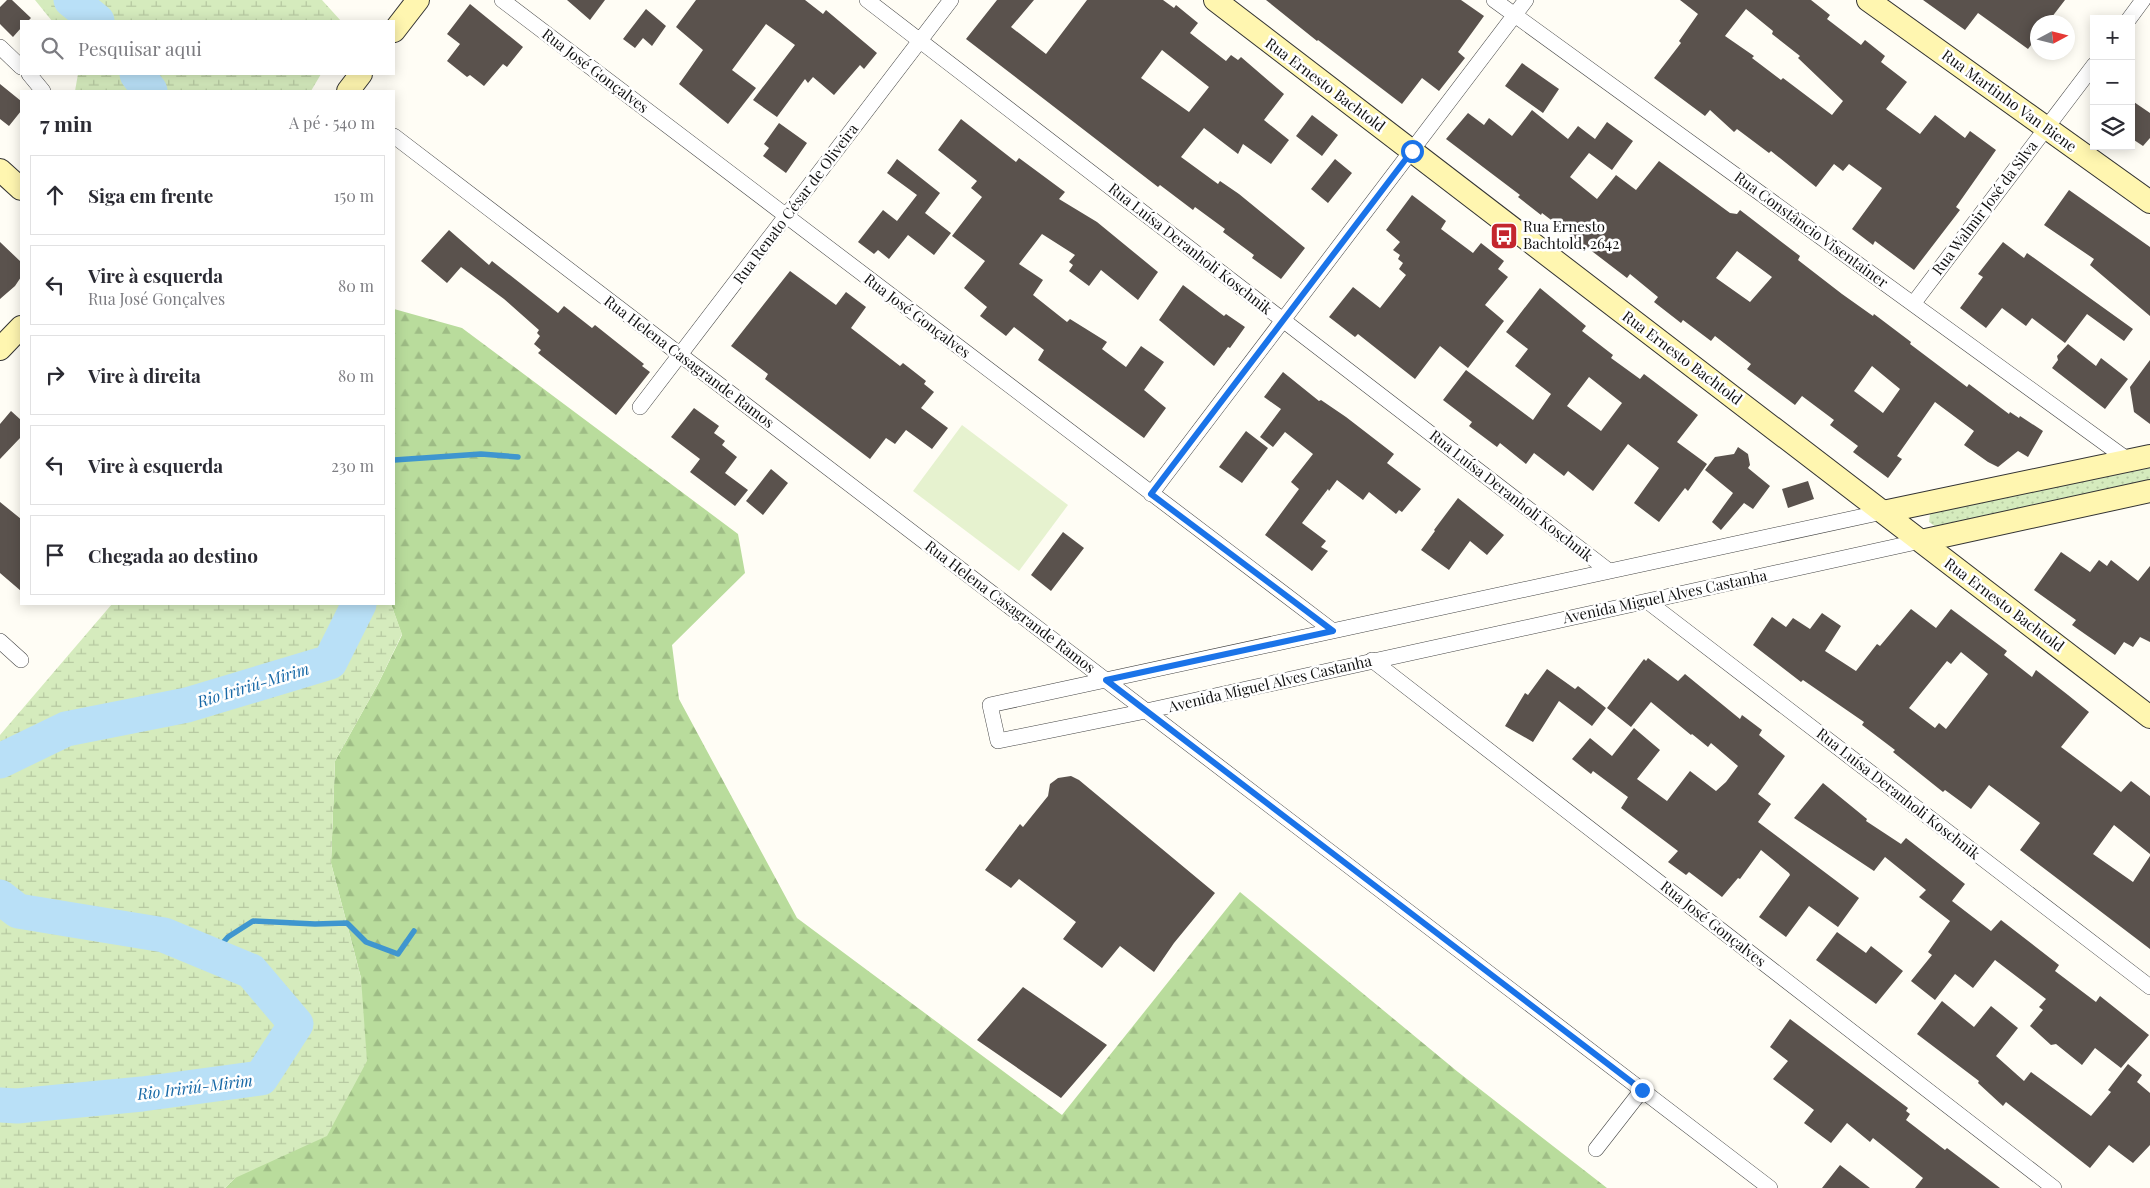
<!DOCTYPE html>
<html lang="pt">
<head>
<meta charset="utf-8">
<style>
	:root { --surface:#fff; --page:#f2f2f3; --text:#2b2b33; --muted:#7c7c81; --line:#e1e1e2 }
	body { margin:0; font-family:"Playfair Display",serif; background:var(--page); color:var(--text) }
	.controls { position:absolute; right:15px; top:15px; display:grid; overflow:hidden; border-radius:0px; box-shadow:0 2px 12px #0003 }
	.controls button { width:45px; height:45px; display:grid; place-items:center; padding:0; border:0; border-bottom:1px solid var(--line); background:var(--surface); color:var(--text); font:25px sans-serif }
	.compass { position:absolute; left:2030px; top:15px; width:45px; height:45px; border-radius:50%; background:var(--surface); box-shadow:0 2px 12px #0003; rotate:83deg }
	.stop { position:absolute; width:15px; height:15px; margin:-11px; border:4px solid #1a73e8; border-radius:50%; background:#fff }
	.stop.end { background:#1a73e8; border-color:#fff; box-shadow:0 1px 5px #0008 }
	.list { margin:0; padding:0; list-style:none }
	h2 { display:flex; justify-content:space-between; align-items:center; height:65px; margin:0; padding:0 20px; font-size:21px }
	h2 small { font-size:16px; font-weight:400; color:var(--muted) }
	.list li { display:grid; grid-template-columns:32px 1fr auto; gap:15px; align-items:center; box-sizing:border-box; height:80px; margin:0 10px 10px; padding:0 10px; border:1px solid var(--line); border-radius:0px }
	.list b { display:block; font-size:19px; white-space:nowrap }
	.list p { margin:0; font-size:16px; white-space:nowrap; color:var(--muted) }
	.list em { font-size:16px; font-style:normal; color:var(--muted) }
	.icon { flex:none; width:28px; height:28px; fill:none; stroke:currentColor; stroke-width:2; stroke-linecap:round; stroke-linejoin:round }
	.map { position:relative; flex:none; width:2150px; height:1188px; overflow:hidden }
	.search { position:absolute; background:var(--surface); box-shadow:0 2px 12px #0003; left:20px; top:20px; width:375px; height:55px; display:flex; align-items:center; gap:12px; box-sizing:border-box; padding:0 18px; border-radius:0px; color:var(--muted); font-size:19px }
	.panel { position:absolute; background:var(--surface); box-shadow:0 2px 12px #0003; left:20px; top:90px; width:375px; height:515px; border-radius:0px }
	.map>svg:first-child { display:block }
</style>
</head>
<body>
<div class="map">
<svg width="2150" height="1188" viewBox="0 0 2150 1188">
	<defs>
		<pattern id="grass-dots" width="8" height="8" patternUnits="userSpaceOnUse" patternTransform="scale(1.25)"><rect width="8" height="8" fill="#d5ebbd"/><path d="M2 2h.1M6 6h.1" fill="none" stroke="#b6c8a1" stroke-width="1.8" stroke-linecap="round"/></pattern>
		<pattern id="forest-firs" width="22" height="20" patternUnits="userSpaceOnUse" patternTransform="scale(1.25)"><rect width="22" height="20" fill="#b9dc9c"/><path d="M5 1l3.5 6h-7zM16 11l3.5 6h-7z" fill="#9ebc85"/></pattern>
		<pattern id="wetland-marsh" width="20" height="14" patternUnits="userSpaceOnUse" patternTransform="scale(1.25)"><rect width="20" height="14" fill="#d5ebbd"/><path d="M1 5h8M5 5V1M11 12h8M15 12V8" fill="none" stroke="#b6c8a1"/></pattern>
	</defs>
	<rect width="100%" height="100%" fill="#fffdf5"/>
	<path fill="url(#grass-dots)" d="M 2150,468 L 2150,483 L 1936,527 L 1929,522 L 1930,514 L 1933,511 Z"/>
	<path fill="url(#forest-firs)" d="M 394,309 L 462,328 L 738,534 L 745,573 L 672,645 L 679,699 L 797,918 L 1062,1115 L 1240,892 L 1458,1072 L 1607,1188 L 225,1188 L 235,1178 L 361,978 L 331,863 L 335,761 L 378,684 L 402,635 L 391,604 L 394,604 Z"/>
	<path fill="url(#wetland-marsh)" d="M 35,0 L 322,0 L 341,21 L 52,21 Z
		M 78,74 L 321,74 L 311,91 L 75,91 Z
		M 112,604 L 391,604 L 402,634 L 378,684 L 335,761 L 331,863 L 361,978 L 367,1061 L 327,1136 L 235,1178 L 225,1188 L 0,1188 L 0,735 Z"/>
	<path fill="#e6f2cf" d="M 962,425 L 1068,505 L 1019,571 L 913,491 Z"/>
	<g fill="none" stroke-linecap="round" stroke-linejoin="round">
		<path stroke="#3f96cf" stroke-width="5.5" d="M 394,460 L 481,454 L 518,457
			M 212,955 L 228,937 L 253,921 L 315,924 L 347,923 L 366,942 L 398,954 L 414,931"/>
		<path stroke="#b9e0f7" stroke-width="35" d="M 71,0 L 97,21
			M 137,74 L 150,91
			M 0,761 L 66,729 L 187,705 L 330,662 L 359,604
			M 0,897 L 18,911 L 164,935 L 251,971 L 296,1024 L 261,1078 L 142,1094 L 17,1106 L 0,1105"/>
	</g>
	<path fill="#5a524d" fill-rule="evenodd" d="M 7,0 L 12,0 L 31,18 L 28,21 L 21,21 L 21,28 L 13,37 L 0,24 L 0,7 Z
		M 567,0 L 605,0 L 590,20 Z
		M 696,0 L 805,0 L 823,14 L 826,10 L 877,53 L 864,69 L 860,65 L 834,95 L 813,77 L 808,83 L 805,79 L 777,117 L 753,100 L 795,45 L 766,24 L 732,70 L 756,88 L 728,124 L 679,84 L 703,50 L 676,27 Z
		M 997,0 L 1034,0 L 1011,27 L 1046,54 L 1087,0 L 1163,0 L 1174,8 L 1176,5 L 1198,23 L 1190,33 L 1226,61 L 1231,55 L 1238,60 L 1241,57 L 1284,94 L 1264,120 L 1289,140 L 1271,164 L 1243,144 L 1238,154 L 1204,128 L 1181,157 L 1218,184 L 1220,181 L 1239,194 L 1305,248 L 1281,279 L 1252,258 L 1254,255 L 1223,232 L 1225,229 L 1195,207 L 1193,210 L 1160,185 L 1158,187 L 966,39 ZM 1162,50 L 1209,87 L 1189,112 L 1141,78 Z
		M 1266,0 L 1461,0 L 1484,16 L 1458,52 L 1465,58 L 1439,91 L 1422,78 L 1402,104 L 1318,40 L 1317,41 Z
		M 1680,0 L 1811,0 L 1830,15 L 1827,19 L 1861,45 L 1865,40 L 1885,56 L 1881,62 L 1907,82 L 1886,109 L 1920,134 L 1935,115 L 1965,138 L 1970,131 L 1996,150 L 1956,207 L 1960,210 L 1914,270 L 1875,241 L 1873,245 L 1852,229 L 1882,188 L 1849,164 L 1843,171 L 1834,164 L 1816,187 L 1771,151 L 1769,153 L 1737,129 L 1734,132 L 1710,110 L 1705,116 L 1654,78 L 1681,43 L 1679,41 L 1698,14 ZM 1746,9 L 1773,31 L 1772,34 L 1800,56 L 1798,58 L 1843,101 L 1832,115 L 1783,78 L 1781,80 L 1752,58 L 1754,56 L 1725,36 Z
		M 1923,0 L 2065,0 L 2048,22 L 2038,22 L 2038,36 L 2028,49 L 1978,13 L 1965,30 Z
		M 470,4 L 523,47 L 507,67 L 503,64 L 484,86 L 470,75 L 467,77 L 447,61 L 460,44 L 447,34 Z
		M 646,9 L 666,26 L 652,46 L 643,38 L 635,48 L 623,39 Z
		M 1522,63 L 1559,89 L 1543,113 L 1505,86 Z
		M 0,84 L 21,101 L 21,111 L 9,126 L 0,119 Z
		M 2131,100 L 2150,113 L 2150,138 L 2143,146 L 2131,138 Z
		M 1532,110 L 1568,139 L 1578,126 L 1595,139 L 1607,122 L 1633,141 L 1612,170 L 1589,153 L 1570,177 L 1597,199 L 1616,175 L 1636,190 L 1659,161 L 1730,213 L 1737,214 L 1740,210 L 1800,256 L 1798,260 L 1842,294 L 1873,316 L 1874,314 L 1911,342 L 1910,344 L 1967,387 L 1969,384 L 2009,414 L 2010,412 L 2019,418 L 2020,416 L 2043,431 L 2028,457 L 2018,451 L 1998,467 L 1988,462 L 1964,445 L 1974,431 L 1935,402 L 1897,456 L 1902,459 L 1888,478 L 1853,452 L 1858,446 L 1830,425 L 1834,420 L 1802,396 L 1795,405 L 1747,369 L 1751,364 L 1715,336 L 1711,341 L 1683,320 L 1681,323 L 1654,302 L 1658,297 L 1630,274 L 1627,278 L 1542,213 L 1541,215 L 1518,197 L 1520,195 L 1446,139 L 1468,113 L 1484,125 L 1489,118 L 1512,136 ZM 1737,251 L 1772,277 L 1750,302 L 1716,278 ZM 1872,366 L 1900,389 L 1883,413 L 1854,391 Z
		M 1312,115 L 1338,135 L 1322,156 L 1296,136 Z
		M 961,119 L 1016,162 L 1019,158 L 1065,192 L 1059,199 L 1097,222 L 1158,272 L 1138,300 L 1101,270 L 1089,286 L 1069,271 L 1073,265 L 1069,262 L 1075,255 L 1042,234 L 1019,264 L 1043,280 L 1033,295 L 1067,322 L 1070,319 L 1107,342 L 1102,349 L 1126,367 L 1141,346 L 1164,362 L 1144,390 L 1166,408 L 1144,438 L 1038,360 L 1044,350 L 1014,327 L 1006,336 L 980,316 L 987,307 L 964,288 L 985,261 L 952,236 L 982,197 L 971,188 L 977,181 L 938,150 Z
		M 779,123 L 807,143 L 786,173 L 763,156 L 769,148 L 764,144 Z
		M 897,159 L 940,193 L 925,213 L 951,233 L 934,255 L 908,235 L 889,259 L 878,250 L 874,254 L 858,242 L 883,210 L 897,221 L 917,195 L 887,173 Z
		M 1335,159 L 1352,173 L 1328,203 L 1311,189 Z
		M 2069,190 L 2150,247 L 2150,316 L 2090,265 L 2094,259 L 2044,225 Z
		M 1412,195 L 1446,221 L 1441,229 L 1473,253 L 1481,243 L 1504,261 L 1498,269 L 1508,277 L 1485,305 L 1504,321 L 1468,368 L 1440,346 L 1415,379 L 1358,334 L 1355,337 L 1329,317 L 1353,287 L 1380,308 L 1406,275 L 1399,269 L 1403,263 L 1398,259 L 1400,255 L 1393,250 L 1400,242 L 1386,230 Z
		M 449,230 L 489,265 L 492,261 L 558,313 L 564,306 L 592,328 L 595,325 L 644,364 L 642,366 L 650,372 L 616,415 L 538,353 L 541,350 L 534,344 L 540,336 L 537,333 L 539,330 L 504,299 L 461,267 L 447,283 L 421,261 Z
		M 0,242 L 21,262 L 21,277 L 15,286 L 0,299 Z
		M 2003,242 L 2024,258 L 2027,253 L 2133,329 L 2124,341 L 2087,314 L 2065,343 L 2032,318 L 2026,326 L 2002,308 L 1986,328 L 1960,308 L 1983,277 L 1978,274 Z
		M 790,271 L 836,305 L 846,292 L 866,307 L 851,328 L 900,366 L 903,363 L 926,381 L 924,384 L 934,392 L 921,408 L 948,428 L 932,449 L 906,430 L 895,444 L 886,438 L 870,459 L 765,379 L 768,374 L 731,346 Z
		M 1183,285 L 1224,316 L 1226,314 L 1245,327 L 1230,348 L 1228,347 L 1214,366 L 1159,320 Z
		M 1540,288 L 1586,326 L 1582,331 L 1613,355 L 1611,358 L 1640,379 L 1644,374 L 1698,415 L 1677,442 L 1707,464 L 1688,491 L 1685,488 L 1659,522 L 1634,503 L 1659,468 L 1628,444 L 1593,491 L 1568,471 L 1564,476 L 1534,453 L 1526,464 L 1500,443 L 1497,447 L 1469,426 L 1472,422 L 1443,400 L 1466,370 L 1533,420 L 1551,394 L 1515,366 L 1528,349 L 1506,332 ZM 1589,377 L 1622,403 L 1601,431 L 1567,406 Z
		M 2068,344 L 2096,366 L 2101,358 L 2128,379 L 2105,409 L 2052,368 L 2058,360 L 2057,356 Z
		M 2150,360 L 2150,424 L 2134,412 L 2130,387 Z
		M 1283,372 L 1319,401 L 1321,400 L 1346,417 L 1394,454 L 1387,463 L 1421,489 L 1402,512 L 1399,510 L 1396,514 L 1369,492 L 1363,500 L 1337,480 L 1329,491 L 1328,489 L 1302,523 L 1326,541 L 1321,547 L 1328,551 L 1312,571 L 1265,535 L 1299,489 L 1291,482 L 1313,454 L 1285,432 L 1273,447 L 1260,437 L 1281,409 L 1264,397 Z
		M 694,408 L 719,426 L 714,433 L 725,441 L 722,445 L 737,457 L 725,473 L 748,490 L 735,506 L 690,472 L 700,459 L 671,437 Z
		M 11,411 L 21,420 L 21,437 L 0,459 L 0,424 Z
		M 1246,431 L 1268,448 L 1242,483 L 1219,467 Z
		M 1738,447 L 1748,454 L 1750,465 L 1748,468 L 1770,486 L 1753,509 L 1744,503 L 1721,530 L 1712,522 L 1733,493 L 1705,470 L 1715,457 L 1734,454 Z
		M 771,469 L 788,483 L 763,515 L 746,501 Z
		M 1808,481 L 1814,499 L 1788,508 L 1782,489 Z
		M 1458,498 L 1504,535 L 1487,555 L 1470,541 L 1449,570 L 1421,550 L 1435,531 L 1434,530 Z
		M 0,502 L 21,519 L 21,591 L 0,573 Z
		M 1063,532 L 1084,548 L 1051,591 L 1031,575 Z
		M 2061,552 L 2090,572 L 2099,560 L 2107,566 L 2111,560 L 2138,581 L 2150,566 L 2150,642 L 2140,637 L 2133,647 L 2124,642 L 2115,655 L 2072,625 L 2076,620 L 2034,590 Z
		M 1911,609 L 1936,628 L 1951,609 L 2007,651 L 2004,655 L 2032,677 L 2036,670 L 2068,695 L 2089,712 L 2061,747 L 2121,792 L 2131,781 L 2150,796 L 2150,854 L 2114,825 L 2093,854 L 2133,882 L 2150,856 L 2150,949 L 2020,850 L 2040,823 L 1989,785 L 1971,809 L 1945,790 L 1943,792 L 1893,752 L 1895,750 L 1862,725 L 1864,722 L 1803,680 L 1801,682 L 1753,645 L 1772,617 L 1786,627 L 1793,618 L 1810,629 L 1822,613 L 1841,626 L 1825,651 L 1856,671 L 1877,644 L 1880,646 ZM 1961,652 L 1988,674 L 1946,729 L 1939,723 L 1935,728 L 1909,708 L 1947,661 L 1951,664 Z
		M 1648,658 L 1678,681 L 1685,674 L 1740,719 L 1742,715 L 1762,730 L 1759,735 L 1785,756 L 1758,794 L 1771,804 L 1758,822 L 1859,898 L 1838,927 L 1809,906 L 1786,937 L 1759,917 L 1790,875 L 1789,873 L 1761,850 L 1740,879 L 1738,878 L 1722,897 L 1689,872 L 1686,875 L 1668,862 L 1678,851 L 1621,808 L 1628,797 L 1593,771 L 1591,774 L 1572,759 L 1590,738 L 1612,756 L 1634,728 L 1660,750 L 1637,779 L 1667,801 L 1690,771 L 1716,791 L 1726,782 L 1738,766 L 1711,743 L 1708,747 L 1692,734 L 1691,735 L 1651,702 L 1631,727 L 1607,708 L 1644,659 L 1646,661 Z
		M 1547,669 L 1575,689 L 1578,686 L 1606,708 L 1592,726 L 1559,701 L 1533,742 L 1505,726 L 1525,693 L 1528,695 Z
		M 1071,776 L 1079,780 L 1215,893 L 1174,943 L 1154,972 L 1120,946 L 1102,968 L 1063,939 L 1076,922 L 1019,879 L 1011,888 L 985,870 L 1020,824 L 1023,827 L 1048,796 L 1050,784 L 1058,778 Z
		M 1823,783 L 1867,819 L 1866,821 L 1901,844 L 1906,838 L 1965,884 L 1952,901 L 1991,931 L 2001,920 L 2059,965 L 2055,971 L 2096,1002 L 2100,996 L 2149,1035 L 2121,1068 L 2095,1048 L 2082,1065 L 2056,1044 L 2051,1045 L 2030,1026 L 2043,1010 L 2039,1007 L 2046,999 L 1995,960 L 1973,988 L 1955,974 L 1935,1000 L 1911,981 L 1932,955 L 1928,952 L 1950,921 L 1919,897 L 1926,890 L 1885,857 L 1874,871 L 1794,818 Z
		M 1837,932 L 1866,953 L 1871,946 L 1903,971 L 1876,1004 L 1816,960 Z
		M 1023,987 L 1107,1045 L 1061,1098 L 977,1040 Z
		M 1942,1001 L 1974,1027 L 1991,1006 L 2018,1028 L 1996,1056 L 2024,1081 L 2031,1072 L 2091,1116 L 2111,1092 L 2108,1090 L 2128,1064 L 2142,1075 L 2137,1082 L 2150,1093 L 2150,1145 L 2133,1163 L 2109,1145 L 2090,1168 L 2006,1102 L 2003,1106 L 1978,1083 L 1979,1081 L 1917,1034 Z
		M 1790,1019 L 1908,1108 L 1906,1111 L 1910,1114 L 1906,1120 L 1945,1150 L 1947,1148 L 2000,1188 L 1915,1188 L 1923,1178 L 1873,1138 L 1870,1142 L 1847,1123 L 1831,1143 L 1804,1123 L 1814,1110 L 1773,1079 L 1788,1061 L 1770,1047 Z
		M 1840,1165 L 1870,1188 L 1822,1188 Z"/>
	<g fill="none" stroke-linecap="round" stroke-linejoin="round">
		<g stroke="#444" stroke-width="16">
			<path id="street" d="M 502,0 L 1333,631
				M 867,0 L 1609,571
				M 1494,0 L 2128,460
				M 2129,19 L 2143,0
				M 0,47 L 21,67
				M 29,74 L 43,91
				M 394,136 L 1770,1188
				M 1913,304 L 2094,65
				M 640,407 L 951,0
				M 1151,494 L 1526,0
				M 1883,512 L 990,705 L 998,741 L 1146,711 L 1921,541
				M 1647,601 L 2150,987
				M 0,641 L 21,660
				M 1372,660 L 2054,1188
				M 1596,1149 L 1642,1090"/>
		</g>
		<g stroke="#333" stroke-width="24">
			<path id="secondary" d="M 1215,0 L 2150,717
				M 1868,0 L 2150,202
				M 394,31 L 418,0
				M 348,91 L 361,74
				M 0,170 L 21,189
				M 0,349 L 21,327
				M 1883,512 L 2150,456
				M 1921,541 L 2150,491"/>
		</g>
		<use href="#street" stroke="#fff" stroke-width="15"/>
		<use href="#secondary" stroke="#fff6b0" stroke-width="22"/>
	</g>
	<g fill="none" stroke-linecap="round" stroke-linejoin="round">
		<path stroke="#1a73e8" stroke-width="6" d="M 1412,151 L 1151,494 L 1333,631 L 1106,680 L 1642,1090"/>
	</g>
	<defs>
		<g id="bus-square" transform="scale(1.4375)"><rect x="-9" y="-9" width="18" height="18" rx="4" fill="#c4262e" stroke="#fff"/><path d="M-5-6H5V4H4V6H2V4H-2V6H-4V4H-5ZM-3.5-4V0h7V-4ZM-3.5 1.2v1.5H-2V1.2ZM2 1.2v1.5H3.5V1.2Z" fill="#fff"/></g>
	</defs>
	<g fill-rule="evenodd">
		<use href="#bus-square" x="1504" y="236"/>
	</g>
	<g text-anchor="middle" stroke-width="5" stroke-linejoin="round" paint-order="stroke">
		<g font-size="15" fill="#111" stroke="#fff">
			<text transform="translate(595 71) rotate(37)" y="5">Rua José Gonçalves</text>
			<text transform="translate(1325 85) rotate(37)" y="5">Rua Ernesto Bachtold</text>
			<text transform="translate(2009 101) rotate(36)" y="5">Rua Martinho Van Biene</text>
			<text transform="translate(796 204) rotate(-53)" y="5">Rua Renato César de Oliveira</text>
			<text transform="translate(1985 208) rotate(-53)" y="5">Rua Walmir José da Silva</text>
			<text transform="translate(1811 230) rotate(36)" y="5">Rua Constâncio Visentainer</text>
			<text transform="translate(1190 249) rotate(38)" y="5">Rua Luísa Deranholi Koschnik</text>
			<text transform="translate(917 316) rotate(37)" y="5">Rua José Gonçalves</text>
			<text transform="translate(1682 358) rotate(37)" y="5">Rua Ernesto Bachtold</text>
			<text transform="translate(689 362) rotate(37)" y="5">Rua Helena Casagrande Ramos</text>
			<text transform="translate(1511 496) rotate(38)" y="5">Rua Luísa Deranholi Koschnik</text>
			<text transform="translate(1665 597) rotate(-12)" y="5">Avenida Miguel Alves Castanha</text>
			<text transform="translate(2004 605) rotate(37)" y="5">Rua Ernesto Bachtold</text>
			<text transform="translate(1010 607) rotate(37)" y="5">Rua Helena Casagrande Ramos</text>
			<text transform="translate(1270 684) rotate(-13)" y="5">Avenida Miguel Alves Castanha</text>
			<text transform="translate(1898 794) rotate(38)" y="5">Rua Luísa Deranholi Koschnik</text>
			<text transform="translate(1713 924) rotate(38)" y="5">Rua José Gonçalves</text>
		</g>
		<g font-size="15" fill="#111" stroke="#fff" text-anchor="start">
			<text x="1523" y="232">Rua Ernesto<tspan x="1523" dy="17">Bachtold, 2642</tspan></text>
		</g>
		<g font-size="16" font-style="italic" fill="#1768a6" stroke="#fff">
			<text transform="translate(253 685) rotate(-17)" y="6">Rio Iririú-Mirim</text>
			<text transform="translate(195 1087) rotate(-7)" y="6">Rio Iririú-Mirim</text>
		</g>
	</g>
</svg>
<div class="controls">
<button>+</button>
<button>−</button>
<button><svg class="icon" aria-label="layers" viewBox="0 0 24 24"><path d="M12 4l9 5-9 5-9-5zM3 14l9 5 9-5"/></svg></button>
</div>
<svg class="compass" viewBox="-18 -18 36 36"><path d="M0-13l5 13h-10z" fill="#e53935"/><path d="M0 13l5-13h-10z" fill="#7c7c81"/></svg>
<div class="stop" style="left:1412px;top:151px"></div>
<div class="stop end" style="left:1642px;top:1090px"></div>
<div class="search"><svg class="icon" aria-label="search" viewBox="0 0 24 24"><circle cx="10" cy="10" r="6"/><path d="M15 15l6 6"/></svg>Pesquisar aqui</div>
<section class="panel">
<h2>7 min<small>A pé · 540 m</small></h2>
<ul class="list">
<li><svg class="icon" aria-label="ahead" viewBox="0 0 24 24"><path d="M12 20V5M6 11l6-6 6 6"/></svg><div><b>Siga em frente</b></div><em>150 m</em></li>
<li><svg class="icon" aria-label="left" viewBox="0 0 24 24"><path d="M17 20v-9H6M10 6l-5 5 5 5"/></svg><div><b>Vire à esquerda</b><p>Rua José Gonçalves</p></div><em>80 m</em></li>
<li><svg class="icon" aria-label="right" viewBox="0 0 24 24"><path d="M7 20v-9h11M14 6l5 5-5 5"/></svg><div><b>Vire à direita</b></div><em>80 m</em></li>
<li><svg class="icon" aria-label="left" viewBox="0 0 24 24"><path d="M17 20v-9H6M10 6l-5 5 5 5"/></svg><div><b>Vire à esquerda</b></div><em>230 m</em></li>
<li><svg class="icon" aria-label="arrive" viewBox="0 0 24 24"><path d="M6 21V4h12l-3 4 3 4H6"/></svg><div><b>Chegada ao destino</b></div></li>
</ul>
</section>
</div>
</body>
</html>
